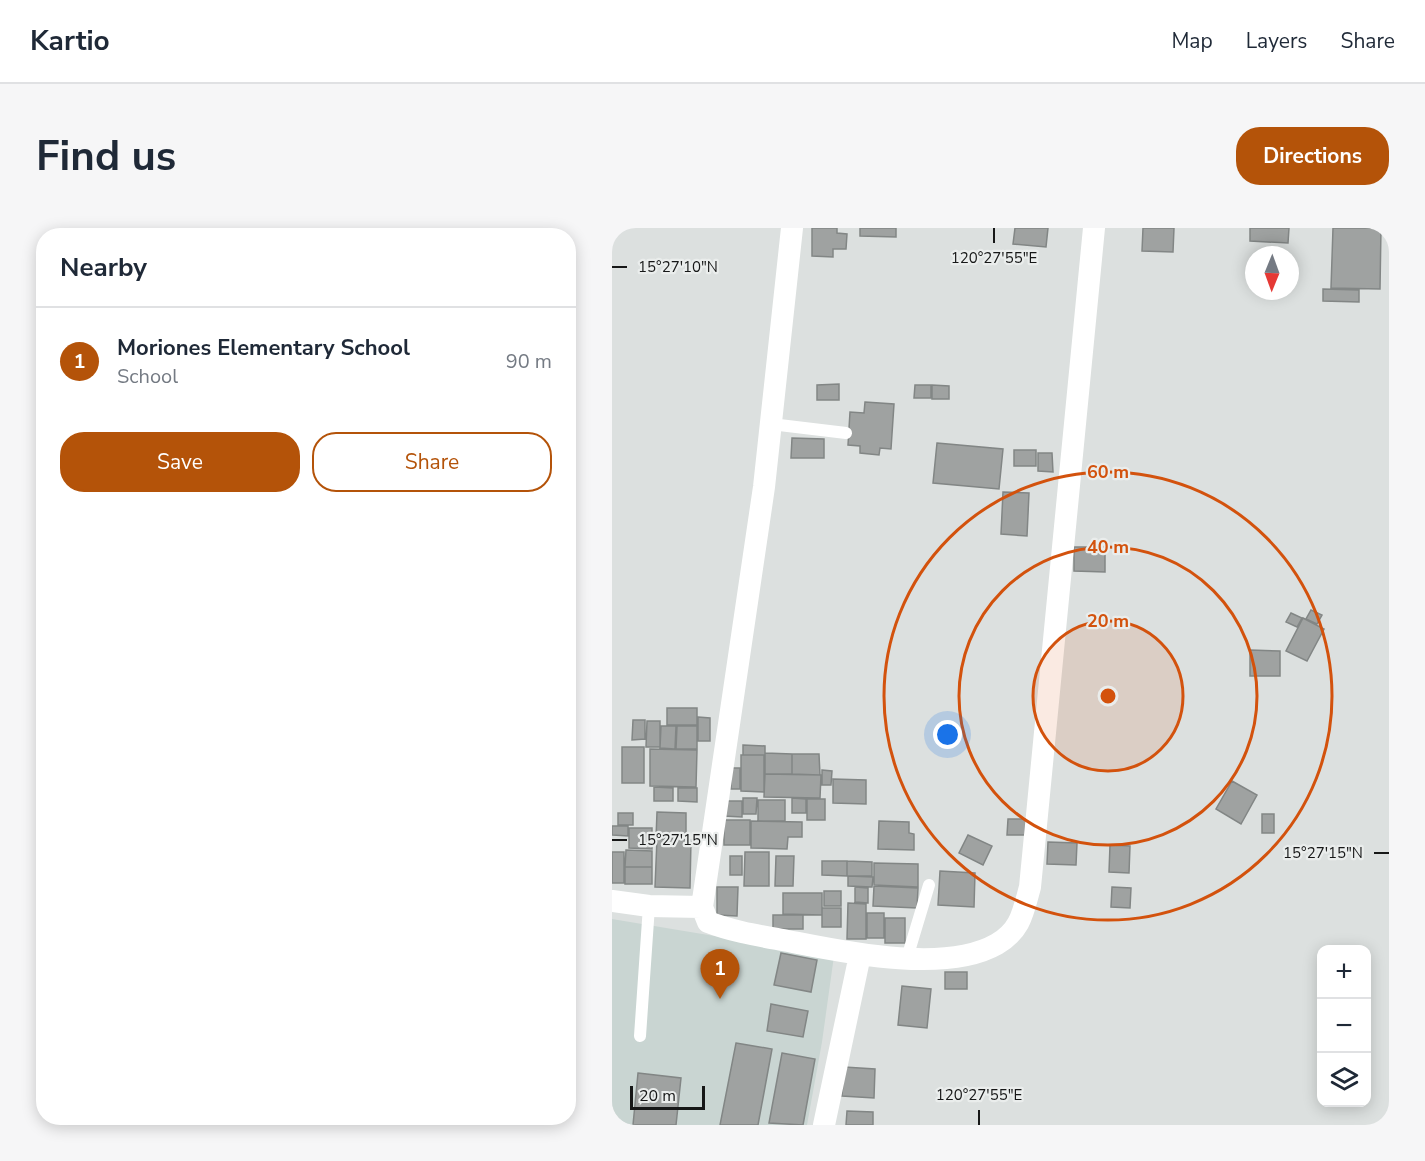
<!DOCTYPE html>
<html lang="en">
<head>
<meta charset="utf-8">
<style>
	:root { --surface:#fff; --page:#f6f6f7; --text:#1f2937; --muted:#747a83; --line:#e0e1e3; --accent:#b45309 }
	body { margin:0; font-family:"Nunito Sans",sans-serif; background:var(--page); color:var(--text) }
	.controls { position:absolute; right:18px; bottom:18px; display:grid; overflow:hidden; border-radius:12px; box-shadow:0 3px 15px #0003 }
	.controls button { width:54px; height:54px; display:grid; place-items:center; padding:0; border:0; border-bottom:2px solid var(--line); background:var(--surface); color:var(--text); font:30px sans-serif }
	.compass { position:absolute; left:633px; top:18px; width:54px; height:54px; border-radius:50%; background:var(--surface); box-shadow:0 3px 15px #0003; rotate:181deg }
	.scale { position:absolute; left:18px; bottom:15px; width:75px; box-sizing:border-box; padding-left:6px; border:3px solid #161717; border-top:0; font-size:16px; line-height:21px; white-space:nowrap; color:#161717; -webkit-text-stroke:4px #eaedec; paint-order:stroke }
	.you { position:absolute; left:336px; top:507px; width:21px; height:21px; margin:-15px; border:4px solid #fff; border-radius:50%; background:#1a73e8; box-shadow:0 0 0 9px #1a73e833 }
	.badge { display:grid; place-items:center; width:39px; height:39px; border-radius:50%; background:var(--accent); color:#fff; font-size:20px; font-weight:700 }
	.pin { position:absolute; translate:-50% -50px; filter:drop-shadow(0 2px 3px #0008) }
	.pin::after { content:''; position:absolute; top:32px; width:21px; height:18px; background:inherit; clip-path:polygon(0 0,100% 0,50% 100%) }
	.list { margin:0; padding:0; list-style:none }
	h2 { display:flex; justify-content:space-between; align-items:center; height:78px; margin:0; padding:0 24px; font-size:26px }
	h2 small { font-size:20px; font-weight:400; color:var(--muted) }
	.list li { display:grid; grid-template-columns:39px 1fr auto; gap:18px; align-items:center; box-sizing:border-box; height:108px; padding:0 24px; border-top:2px solid var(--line) }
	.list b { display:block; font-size:22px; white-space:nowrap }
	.list p { margin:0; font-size:20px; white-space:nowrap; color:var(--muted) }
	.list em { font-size:20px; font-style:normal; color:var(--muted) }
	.actions { display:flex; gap:12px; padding:18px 24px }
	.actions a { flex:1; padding:14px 0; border:2px solid var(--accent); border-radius:24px; text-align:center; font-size:21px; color:var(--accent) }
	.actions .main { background:var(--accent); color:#fff }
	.icon { flex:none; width:33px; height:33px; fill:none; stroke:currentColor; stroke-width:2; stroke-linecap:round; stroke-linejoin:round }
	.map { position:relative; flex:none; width:777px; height:897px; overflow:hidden; border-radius:24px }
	header { display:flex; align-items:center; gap:36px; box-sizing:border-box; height:84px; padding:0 30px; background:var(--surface); border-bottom:2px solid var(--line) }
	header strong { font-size:28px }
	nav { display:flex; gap:33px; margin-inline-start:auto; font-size:21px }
	.intro { display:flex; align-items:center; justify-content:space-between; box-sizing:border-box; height:144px; padding:0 36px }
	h1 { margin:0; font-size:42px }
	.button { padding:15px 27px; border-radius:24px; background:var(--accent); color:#fff; font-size:21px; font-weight:700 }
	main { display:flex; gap:36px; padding:0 36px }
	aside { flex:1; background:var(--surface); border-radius:24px; box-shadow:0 3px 15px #0003 }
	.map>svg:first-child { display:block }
</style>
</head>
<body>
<header>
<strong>Kartio</strong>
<nav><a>Map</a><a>Layers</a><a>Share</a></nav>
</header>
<div class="intro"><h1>Find us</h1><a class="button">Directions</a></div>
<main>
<aside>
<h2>Nearby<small></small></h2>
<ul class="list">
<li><span class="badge">1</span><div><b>Moriones Elementary School</b><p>School</p></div><em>90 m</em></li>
</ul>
<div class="actions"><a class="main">Save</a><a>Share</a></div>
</aside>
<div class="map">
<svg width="777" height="897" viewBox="0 0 777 897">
	<rect width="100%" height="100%" fill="#dce0df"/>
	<path fill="#c9d5d2" d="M 0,691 L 222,728 L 210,814 L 195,897 L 0,897 Z"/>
	<path fill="#9fa2a1" stroke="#828685" stroke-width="1.5" d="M 200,0 L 225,0 L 225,5 L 235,6 L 234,21 L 221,21 L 221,29 L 200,28 Z
		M 248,0 L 284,0 L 284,9 L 248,8 Z
		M 403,0 L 436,0 L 434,19 L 401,16 Z
		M 531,0 L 562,0 L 561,24 L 530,23 Z
		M 638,0 L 677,0 L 676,15 L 638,13 Z
		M 721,0 L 769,0 L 768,61 L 719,60 Z
		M 711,61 L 747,62 L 747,74 L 711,73 Z
		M 227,156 L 227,172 L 205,172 L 205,157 Z
		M 303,157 L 319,157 L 319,170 L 302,170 Z
		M 320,157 L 337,158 L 337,171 L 320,171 Z
		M 253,174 L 282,176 L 279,221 L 268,220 L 267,227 L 248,225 L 248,218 L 236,217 L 238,184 L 252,185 Z
		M 180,210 L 212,211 L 212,230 L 179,230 Z
		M 325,215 L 391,221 L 387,261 L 321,255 Z
		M 402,222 L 424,222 L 424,238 L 402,238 Z
		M 426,225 L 440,225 L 441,244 L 426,243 Z
		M 391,264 L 417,265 L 415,308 L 389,306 Z
		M 462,319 L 493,319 L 493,344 L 462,343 Z
		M 699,382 L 710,387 L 705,396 L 694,391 Z
		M 679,385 L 690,390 L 685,399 L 674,394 Z
		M 691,390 L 712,401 L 695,433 L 674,423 Z
		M 638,422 L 668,423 L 668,448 L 638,448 Z
		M 55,480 L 85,480 L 85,497 L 55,497 Z
		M 86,489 L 98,490 L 98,513 L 86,513 Z
		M 21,492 L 33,492 L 33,511 L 20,512 Z
		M 35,493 L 48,493 L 48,519 L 34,519 Z
		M 49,498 L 64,498 L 63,521 L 48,520 Z
		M 65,498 L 85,498 L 85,521 L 64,521 Z
		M 131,517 L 153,518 L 153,527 L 131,527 Z
		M 10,519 L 32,519 L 32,555 L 10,555 Z
		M 38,521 L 85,522 L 84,559 L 38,558 Z
		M 153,525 L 180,526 L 180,546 L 153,546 Z
		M 180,526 L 207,526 L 208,547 L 180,546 Z
		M 129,527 L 152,527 L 152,564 L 129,563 Z
		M 119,540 L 128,540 L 128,561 L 119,561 Z
		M 210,542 L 220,543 L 219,557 L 210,557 Z
		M 153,546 L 209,547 L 208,570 L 152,569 Z
		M 221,551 L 254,552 L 254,576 L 221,575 Z
		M 620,553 L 645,567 L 629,596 L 604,581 Z
		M 42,559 L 61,560 L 61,573 L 42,573 Z
		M 66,560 L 85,560 L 85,574 L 66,573 Z
		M 131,570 L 145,570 L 144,586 L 131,586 Z
		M 180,570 L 194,571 L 194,585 L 180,585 Z
		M 195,571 L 213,571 L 213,592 L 195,592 Z
		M 146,572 L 173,572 L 173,593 L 146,593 Z
		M 113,573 L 130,573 L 130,589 L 112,588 Z
		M 45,584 L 74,585 L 74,611 L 44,610 Z
		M 6,585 L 21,585 L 21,597 L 6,597 Z
		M 650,586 L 662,586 L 662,605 L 650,605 Z
		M 396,591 L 414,591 L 413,607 L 395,607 Z
		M 112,592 L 138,592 L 138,617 L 112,617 Z
		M 139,593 L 190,594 L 190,609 L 176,609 L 175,621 L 139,620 Z
		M 267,593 L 297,594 L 297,605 L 302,606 L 302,622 L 266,621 Z
		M 0,598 L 16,598 L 16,608 L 0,607 Z
		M 17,600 L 40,600 L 40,621 L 17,620 Z
		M 356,607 L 380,618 L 371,637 L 347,625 Z
		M 45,611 L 79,612 L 78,660 L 43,659 Z
		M 436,614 L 465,615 L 464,637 L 435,636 Z
		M 498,617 L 518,618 L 517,645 L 497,644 Z
		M 14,622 L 40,623 L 40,639 L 13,639 Z
		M 0,624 L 12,624 L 12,655 L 0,655 Z
		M 133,624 L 157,624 L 157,658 L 132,658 Z
		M 118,628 L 130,628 L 130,647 L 118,647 Z
		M 164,628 L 182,628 L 181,658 L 163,658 Z
		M 210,633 L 235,633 L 235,648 L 210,647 Z
		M 235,633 L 260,634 L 260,648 L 235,648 Z
		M 262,635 L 306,636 L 306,659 L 262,657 Z
		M 13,639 L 40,639 L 40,656 L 13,656 Z
		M 328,643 L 363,645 L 362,679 L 326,677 Z
		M 236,648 L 261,649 L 260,659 L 236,658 Z
		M 262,658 L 306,660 L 305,680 L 261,678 Z
		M 105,659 L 126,659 L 125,688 L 105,687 Z
		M 243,659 L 256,660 L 256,675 L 243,674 Z
		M 500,659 L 519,660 L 518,680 L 499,679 Z
		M 212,663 L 229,663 L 229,678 L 212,678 Z
		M 171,665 L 210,665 L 210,687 L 171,686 Z
		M 236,675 L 254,676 L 254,711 L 235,711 Z
		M 210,680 L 229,680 L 229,699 L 210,699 Z
		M 255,685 L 272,685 L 272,710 L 255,710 Z
		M 161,687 L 191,687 L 191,701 L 161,701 Z
		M 273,690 L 293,690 L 293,715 L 273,715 Z
		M 169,725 L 205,732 L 199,764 L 162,757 Z
		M 333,744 L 355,744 L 355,761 L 333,761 Z
		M 290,758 L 319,761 L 315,800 L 286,797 Z
		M 159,776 L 196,783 L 191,809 L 155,803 Z
		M 124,815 L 160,821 L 146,897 L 108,897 Z
		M 170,825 L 203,831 L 191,897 L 157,895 Z
		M 232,839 L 263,841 L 262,870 L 230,868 Z
		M 26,845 L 69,850 L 64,897 L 21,897 Z
		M 235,883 L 261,884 L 261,897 L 234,897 Z"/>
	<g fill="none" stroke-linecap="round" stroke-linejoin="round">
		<path stroke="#fff" stroke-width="12" d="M 159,196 L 234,205
			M 295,730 L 317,657
			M 28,808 L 37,678"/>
		<path stroke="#fff" stroke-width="22" d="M 0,673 L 37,678 L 90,679 L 96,694 C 122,704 149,708 176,713 C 232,724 333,746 385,716 C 409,702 411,684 418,659 L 482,0
			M 90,679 L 152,259 L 180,0
			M 212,897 L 248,727"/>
	</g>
	<path fill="none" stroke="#161717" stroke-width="2" d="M 382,15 L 382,0M 0,39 L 15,39M 0,612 L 15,612M 762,625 L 777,625M 367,897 L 367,882"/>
	<circle cx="496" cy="468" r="75" fill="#d3520d" fill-opacity=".12"/>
	<g fill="none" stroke="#d3520d" stroke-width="3">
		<circle cx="496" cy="468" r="75"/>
		<circle cx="496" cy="468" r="149"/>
		<circle cx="496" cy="468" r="224"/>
	</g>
	<g font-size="15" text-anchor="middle" fill="#161717" stroke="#eaedec" stroke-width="4.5" stroke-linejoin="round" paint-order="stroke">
		<text x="382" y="35">120°27'55"E</text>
		<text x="66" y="44">15°27'10"N</text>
		<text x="66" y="617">15°27'15"N</text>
		<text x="711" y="630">15°27'15"N</text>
		<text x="367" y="872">120°27'55"E</text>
	</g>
	<circle cx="496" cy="468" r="9" fill="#d3520d" stroke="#eaedec" stroke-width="3"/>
	<g font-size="18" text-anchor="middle" font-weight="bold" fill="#d3520d" stroke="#eaedec" stroke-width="4.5" stroke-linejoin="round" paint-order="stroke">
		<text x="496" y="250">60 m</text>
		<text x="496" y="325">40 m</text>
		<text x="496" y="399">20 m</text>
	</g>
</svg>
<div class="controls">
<button>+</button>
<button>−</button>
<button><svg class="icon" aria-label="layers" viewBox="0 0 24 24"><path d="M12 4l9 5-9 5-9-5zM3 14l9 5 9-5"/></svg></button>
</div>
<svg class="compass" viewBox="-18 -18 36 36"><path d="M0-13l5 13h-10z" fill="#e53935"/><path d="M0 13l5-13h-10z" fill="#747a83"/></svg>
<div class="scale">20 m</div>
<div class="you"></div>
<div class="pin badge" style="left:108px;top:771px">1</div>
</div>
</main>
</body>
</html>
